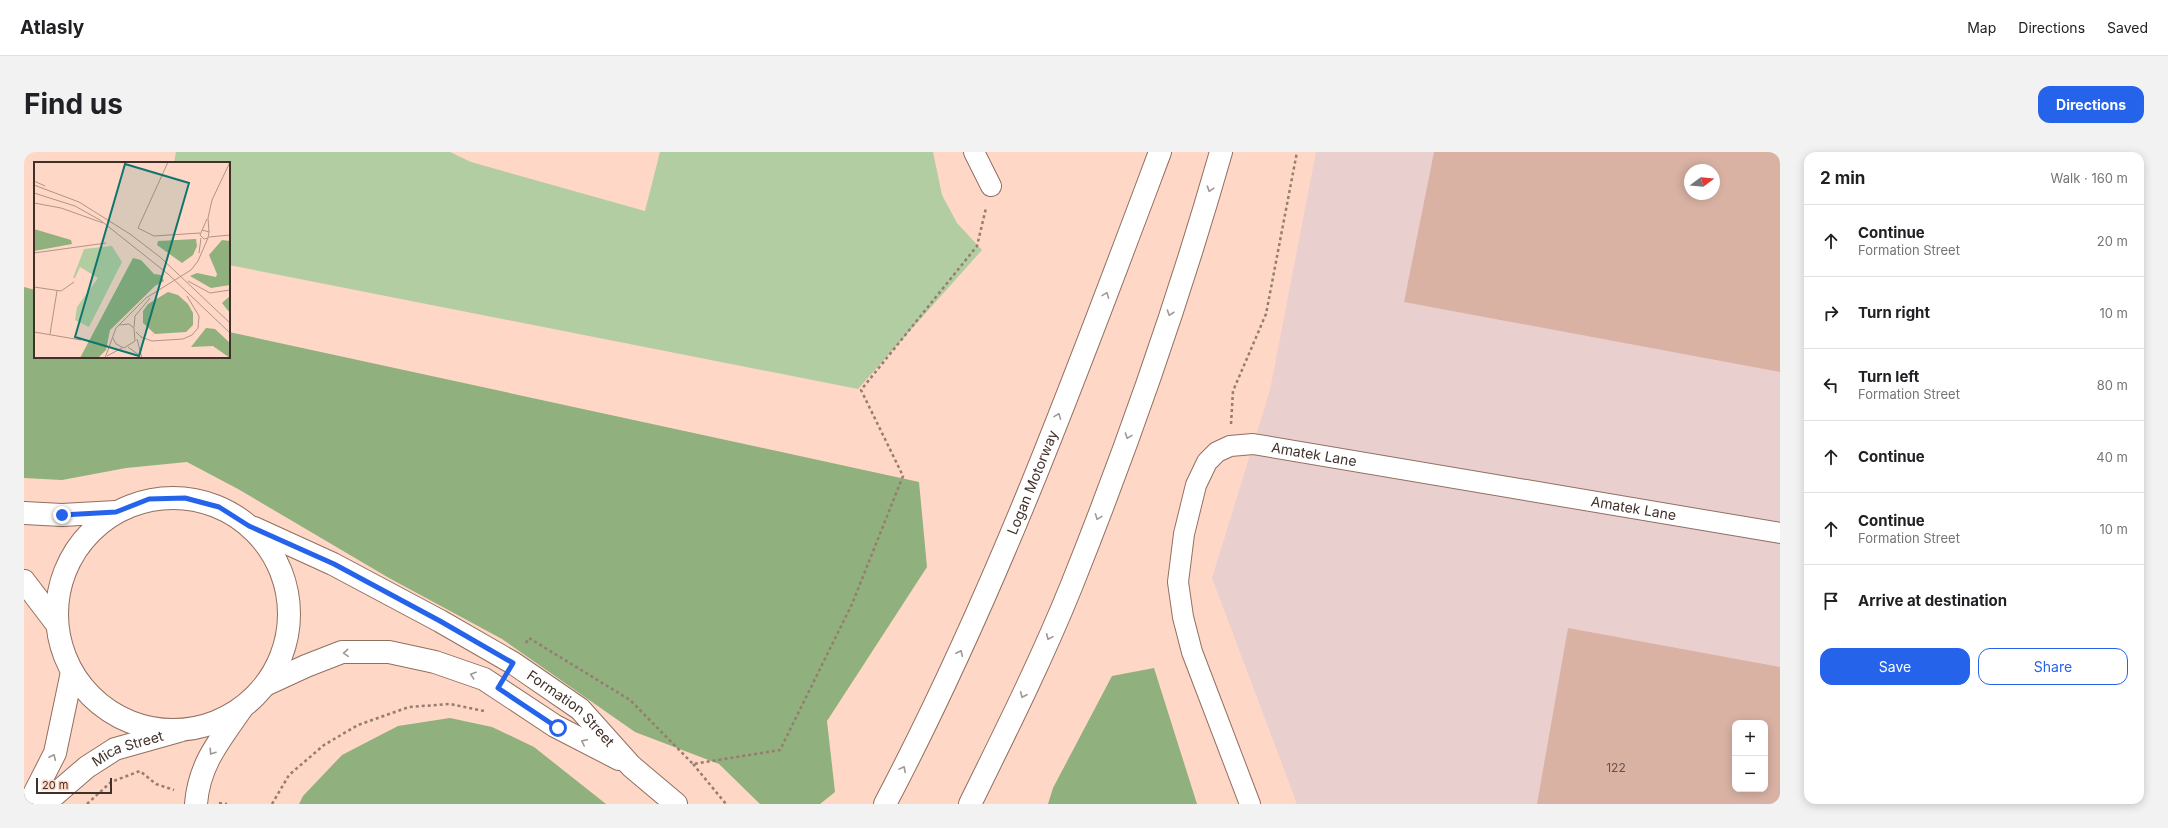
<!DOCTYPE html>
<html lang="en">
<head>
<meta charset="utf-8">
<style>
	:root { --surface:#fff; --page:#f2f2f2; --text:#202124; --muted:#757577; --line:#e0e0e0; --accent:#2563eb }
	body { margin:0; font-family:Inter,sans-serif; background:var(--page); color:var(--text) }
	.controls { position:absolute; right:12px; bottom:12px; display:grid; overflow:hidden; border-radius:8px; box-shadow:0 2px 10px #0003 }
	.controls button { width:36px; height:36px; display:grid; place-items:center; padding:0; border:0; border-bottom:1px solid var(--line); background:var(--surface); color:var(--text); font:20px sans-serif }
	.compass { position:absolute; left:1660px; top:12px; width:36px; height:36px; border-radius:50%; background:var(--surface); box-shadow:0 2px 10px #0003; rotate:74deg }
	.scale { position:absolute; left:12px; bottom:10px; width:76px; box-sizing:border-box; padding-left:4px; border:2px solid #3f3029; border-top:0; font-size:11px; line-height:14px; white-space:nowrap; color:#3f3029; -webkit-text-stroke:3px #fed7c6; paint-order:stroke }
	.stop { position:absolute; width:12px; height:12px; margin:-9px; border:3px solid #2563eb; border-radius:50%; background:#fff }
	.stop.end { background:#2563eb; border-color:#fff; box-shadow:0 1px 4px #0008 }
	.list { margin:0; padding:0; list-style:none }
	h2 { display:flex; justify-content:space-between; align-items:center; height:52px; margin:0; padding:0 16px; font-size:17px }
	h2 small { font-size:13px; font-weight:400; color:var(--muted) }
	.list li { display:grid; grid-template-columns:26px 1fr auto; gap:12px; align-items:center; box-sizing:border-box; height:72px; padding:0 16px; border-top:1px solid var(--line) }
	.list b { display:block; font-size:15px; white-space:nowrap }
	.list p { margin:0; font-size:13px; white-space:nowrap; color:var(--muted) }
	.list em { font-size:13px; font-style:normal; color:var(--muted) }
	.actions { display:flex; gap:8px; padding:12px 16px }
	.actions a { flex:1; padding:9px 0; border:1px solid var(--accent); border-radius:12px; text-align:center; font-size:14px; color:var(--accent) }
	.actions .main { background:var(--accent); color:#fff }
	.icon { flex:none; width:22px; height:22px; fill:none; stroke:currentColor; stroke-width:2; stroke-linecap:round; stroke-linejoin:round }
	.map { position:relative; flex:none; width:1756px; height:652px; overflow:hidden; border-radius:12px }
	header { display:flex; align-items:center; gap:24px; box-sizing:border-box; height:56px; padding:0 20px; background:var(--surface); border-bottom:1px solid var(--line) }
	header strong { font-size:19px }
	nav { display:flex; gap:22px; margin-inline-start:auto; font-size:14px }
	.intro { display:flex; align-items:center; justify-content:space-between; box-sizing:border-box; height:96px; padding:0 24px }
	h1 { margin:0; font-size:28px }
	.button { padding:10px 18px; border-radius:12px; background:var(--accent); color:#fff; font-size:14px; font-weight:700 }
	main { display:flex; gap:24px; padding:0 24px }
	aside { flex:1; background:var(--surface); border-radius:12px; box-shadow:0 2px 10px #0003 }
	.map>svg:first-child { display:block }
</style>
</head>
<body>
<header>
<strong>Atlasly</strong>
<nav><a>Map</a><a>Directions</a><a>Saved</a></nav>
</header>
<div class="intro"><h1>Find us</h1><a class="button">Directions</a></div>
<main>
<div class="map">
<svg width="1756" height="652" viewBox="0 0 1756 652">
	<rect width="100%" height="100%" fill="#fed7c6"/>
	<path fill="#eacfcf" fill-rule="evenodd" d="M 1292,0 L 1756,0 L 1756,652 L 1273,652 L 1188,426 L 1246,238 ZM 1666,18 L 1690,18 L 1690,42 L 1666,42 ZM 1711,571 L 1741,571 L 1741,637 L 1711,637 Z"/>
	<path fill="#b2cda1" d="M 152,0 L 426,0 L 447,10 L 621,59 L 636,0 L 909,0 L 918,43 L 933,71 L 958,98 L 834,237 L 205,113 L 205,11 L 150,11 Z"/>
	<path fill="#90b07d" d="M 0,135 L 11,138 L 11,205 L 205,205 L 205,180 L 895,330 L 903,415 L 803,569 L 811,640 L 796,652 L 736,652 L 695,612 L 611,580 L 478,487 L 365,426 L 214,337 L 163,310 L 102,316 L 38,328 L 0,326 Z
		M 1130,516 L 1173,652 L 1024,652 L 1029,636 L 1088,524 Z
		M 426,566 L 468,575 L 510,595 L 582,652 L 275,652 L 279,644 L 318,603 L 374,574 Z"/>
	<path fill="#d9b2a4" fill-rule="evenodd" d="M 1410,0 L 1756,0 L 1756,220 L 1380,150 ZM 1666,18 L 1690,18 L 1690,42 L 1666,42 Z
		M 1544,476 L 1756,515 L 1756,652 L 1513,652 ZM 1711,571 L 1741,571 L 1741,637 L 1711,637 Z"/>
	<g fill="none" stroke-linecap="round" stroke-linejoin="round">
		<g stroke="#916f60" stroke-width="22">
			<g id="minor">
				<path d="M 950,0 L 967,34"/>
				<path id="s1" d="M 1226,652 L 1168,500 L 1159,465 L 1154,430 L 1160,382 L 1172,333 L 1183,310 L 1193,300 L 1206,294 L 1229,292 L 1756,381"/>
			</g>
		</g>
		<g stroke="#916f60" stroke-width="24">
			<g id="tertiary">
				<path d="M 5,652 L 31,601 L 48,520"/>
				<path id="s2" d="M 20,652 L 63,615 L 91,597 L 155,579"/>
			</g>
		</g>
		<g stroke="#916f60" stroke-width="24">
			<g id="secondary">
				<circle cx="149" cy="462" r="116"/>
				<path d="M 0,361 L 38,363 L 92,360"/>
				<path id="s3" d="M 230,376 L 309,412 L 416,469 L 489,511 L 556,557 L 607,614 L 652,652"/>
				<path d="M 0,429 L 32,471"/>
				<path d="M 243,532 L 282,514 L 318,500 L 365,500 L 411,510 L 460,527 L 531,574 L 595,607"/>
			</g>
		</g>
		<g stroke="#916f60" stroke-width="24">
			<g id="motorway">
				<path d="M 172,652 C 175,612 196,588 218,556"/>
				<path id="s4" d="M 861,652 C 971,443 1053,221 1136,0"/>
				<path d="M 946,652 C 981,581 1017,509 1047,435 C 1104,293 1155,147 1197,0"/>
			</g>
		</g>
		<path stroke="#967c71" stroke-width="2.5" stroke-dasharray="3 3" stroke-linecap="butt" d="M 1207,272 L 1209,239 L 1242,162 L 1273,0
			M 502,491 L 505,486 L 606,548 L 669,612 L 756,598 L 828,452 L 879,324 L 837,238 L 953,94 L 962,56
			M 669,612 L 702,652
			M 195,651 L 203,652
			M 63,652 L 87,630 L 116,619 L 132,632 L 150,638
			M 248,652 L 265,623 L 300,593 L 334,573 L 385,555 L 426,552 L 460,559 L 461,557"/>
		<use href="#minor" stroke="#fff" stroke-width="20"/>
		<use href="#tertiary" stroke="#fff" stroke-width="22"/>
		<use href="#secondary" stroke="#fff" stroke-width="22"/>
		<use href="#motorway" stroke="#fff" stroke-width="22"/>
	</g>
	<defs><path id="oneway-chevron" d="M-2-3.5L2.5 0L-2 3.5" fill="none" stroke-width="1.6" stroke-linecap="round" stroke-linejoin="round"/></defs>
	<g stroke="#9f9894">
		<use href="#oneway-chevron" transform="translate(1186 37) rotate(108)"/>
		<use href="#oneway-chevron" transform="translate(1082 143) rotate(-69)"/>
		<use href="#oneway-chevron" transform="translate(1146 161) rotate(109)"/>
		<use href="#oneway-chevron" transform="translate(1034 264) rotate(-69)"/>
		<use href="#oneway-chevron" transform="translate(1104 284) rotate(110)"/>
		<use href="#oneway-chevron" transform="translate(1074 365) rotate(111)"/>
		<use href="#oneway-chevron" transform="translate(1025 485) rotate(114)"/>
		<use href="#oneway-chevron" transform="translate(322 501) rotate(176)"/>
		<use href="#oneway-chevron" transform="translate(936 501) rotate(-65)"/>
		<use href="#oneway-chevron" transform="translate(449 523) rotate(-161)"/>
		<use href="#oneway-chevron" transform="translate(999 543) rotate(115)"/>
		<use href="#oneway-chevron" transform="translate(560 590) rotate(-153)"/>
		<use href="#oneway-chevron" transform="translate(188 600) rotate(123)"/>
		<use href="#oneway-chevron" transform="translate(29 605) rotate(-65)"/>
		<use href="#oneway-chevron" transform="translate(879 617) rotate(-62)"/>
	</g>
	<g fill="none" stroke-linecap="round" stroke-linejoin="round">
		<path stroke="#2563eb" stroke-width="5" d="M 38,363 L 92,360 L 125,347 L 161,346 L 195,355 L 225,374 L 310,412 L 416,469 L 489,511 L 474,536 L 534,576"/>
	</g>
	<g text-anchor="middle" stroke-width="4" stroke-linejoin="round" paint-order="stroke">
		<g font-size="12" fill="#665048">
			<text x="1592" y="620">122</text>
		</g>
		<g font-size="14" fill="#3f3029" stroke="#fed7c6">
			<text dy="5" stroke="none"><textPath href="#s1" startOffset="472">Amatek Lane</textPath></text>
			<text dy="5" stroke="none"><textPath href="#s4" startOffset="354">Logan Motorway</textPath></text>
			<text dy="5" stroke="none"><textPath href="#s1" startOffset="796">Amatek Lane</textPath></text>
			<text dy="5" stroke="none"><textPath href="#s3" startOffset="366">Formation Street</textPath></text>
			<text dy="5" stroke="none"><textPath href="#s2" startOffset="102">Mica Street</textPath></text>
		</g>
	</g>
	<g transform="translate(10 10)">
		<rect width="196" height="196" fill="#fed7c6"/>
		<path d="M 78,84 L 88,100 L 55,165 L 41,158 L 43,145 L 64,116 L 46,105 L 41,116 L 39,116 L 50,87 Z" fill="#b2cda1"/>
		<path d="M 0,67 L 37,78 L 38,82 L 0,89 ZM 162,77 L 163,84 L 159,93 L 148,101 L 123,83 L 124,79 ZM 188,78 L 196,79 L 196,123 L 177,126 L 156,114 L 163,111 L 182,115 L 183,112 L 175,93 ZM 99,96 L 107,98 L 120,112 L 127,113 L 130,119 L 121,124 L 76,168 L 72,188 L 64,196 L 46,196 ZM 134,130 L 144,133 L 154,142 L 159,151 L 159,163 L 152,170 L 121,172 L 109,161 L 109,149 L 114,142 ZM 196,134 L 196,151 L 188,141 ZM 172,166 L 181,167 L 196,181 L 196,196 L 179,184 L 157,185 Z" fill="#90b07d"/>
		<path fill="none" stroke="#b29487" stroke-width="1" d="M 134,0 L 104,66 L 120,74 L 166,71M 0,19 L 11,24M 0,23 L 45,40 L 96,72 L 126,95 L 196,161M 0,31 L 41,44 L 66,58 L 134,112 L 196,171M 0,41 L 27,46 L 69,61M 168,68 L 175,70 L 174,76 L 170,77 L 166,73 L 173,57M 175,70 L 174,56 L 178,38 L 196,0M 175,75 L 196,73M 0,91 L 72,81M 165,91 L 167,76M 154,119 L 176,131 L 196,128M 0,125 L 27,129 L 40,120M 100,165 L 101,154 L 116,136M 0,170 L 47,178M 102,170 L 107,175 L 118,179 L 149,177 L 158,173 L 164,166 L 165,154 L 153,134M 16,172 L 23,129M 79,176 L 82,182 L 90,186 L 101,179 L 100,166 L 95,162 L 85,163M 103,177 L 108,196M 94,185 L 105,193M 73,194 L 88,186M 71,196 L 82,166 L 112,136 L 157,108 L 164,99 L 174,76"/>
		<path fill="#0f766e" fill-opacity="0.15" stroke="#0f766e" stroke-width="2" d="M 91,2 L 155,21 L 105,194 L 41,175 Z"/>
		<rect width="196" height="196" fill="none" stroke="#3f3029" stroke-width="2"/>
	</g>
</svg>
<div class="controls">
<button>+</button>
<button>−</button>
</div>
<svg class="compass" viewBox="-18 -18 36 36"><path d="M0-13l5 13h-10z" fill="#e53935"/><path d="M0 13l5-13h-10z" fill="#757577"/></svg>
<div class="scale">20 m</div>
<div class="stop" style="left:534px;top:576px"></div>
<div class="stop end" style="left:38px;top:363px"></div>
</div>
<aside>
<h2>2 min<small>Walk · 160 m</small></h2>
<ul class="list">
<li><svg class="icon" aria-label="ahead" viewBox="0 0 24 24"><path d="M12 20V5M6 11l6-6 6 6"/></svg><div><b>Continue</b><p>Formation Street</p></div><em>20 m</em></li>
<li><svg class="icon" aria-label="right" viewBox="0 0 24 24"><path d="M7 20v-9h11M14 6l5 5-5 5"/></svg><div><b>Turn right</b></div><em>10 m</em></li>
<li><svg class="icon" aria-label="left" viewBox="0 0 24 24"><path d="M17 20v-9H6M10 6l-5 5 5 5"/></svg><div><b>Turn left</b><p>Formation Street</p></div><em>80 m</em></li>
<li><svg class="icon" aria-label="ahead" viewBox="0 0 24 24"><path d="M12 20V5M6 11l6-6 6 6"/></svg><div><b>Continue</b></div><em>40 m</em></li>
<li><svg class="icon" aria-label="ahead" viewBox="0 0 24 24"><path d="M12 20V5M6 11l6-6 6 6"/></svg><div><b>Continue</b><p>Formation Street</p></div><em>10 m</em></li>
<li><svg class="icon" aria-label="arrive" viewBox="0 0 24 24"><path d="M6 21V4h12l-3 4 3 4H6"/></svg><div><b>Arrive at destination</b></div></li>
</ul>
<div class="actions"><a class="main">Save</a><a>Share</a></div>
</aside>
</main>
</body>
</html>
